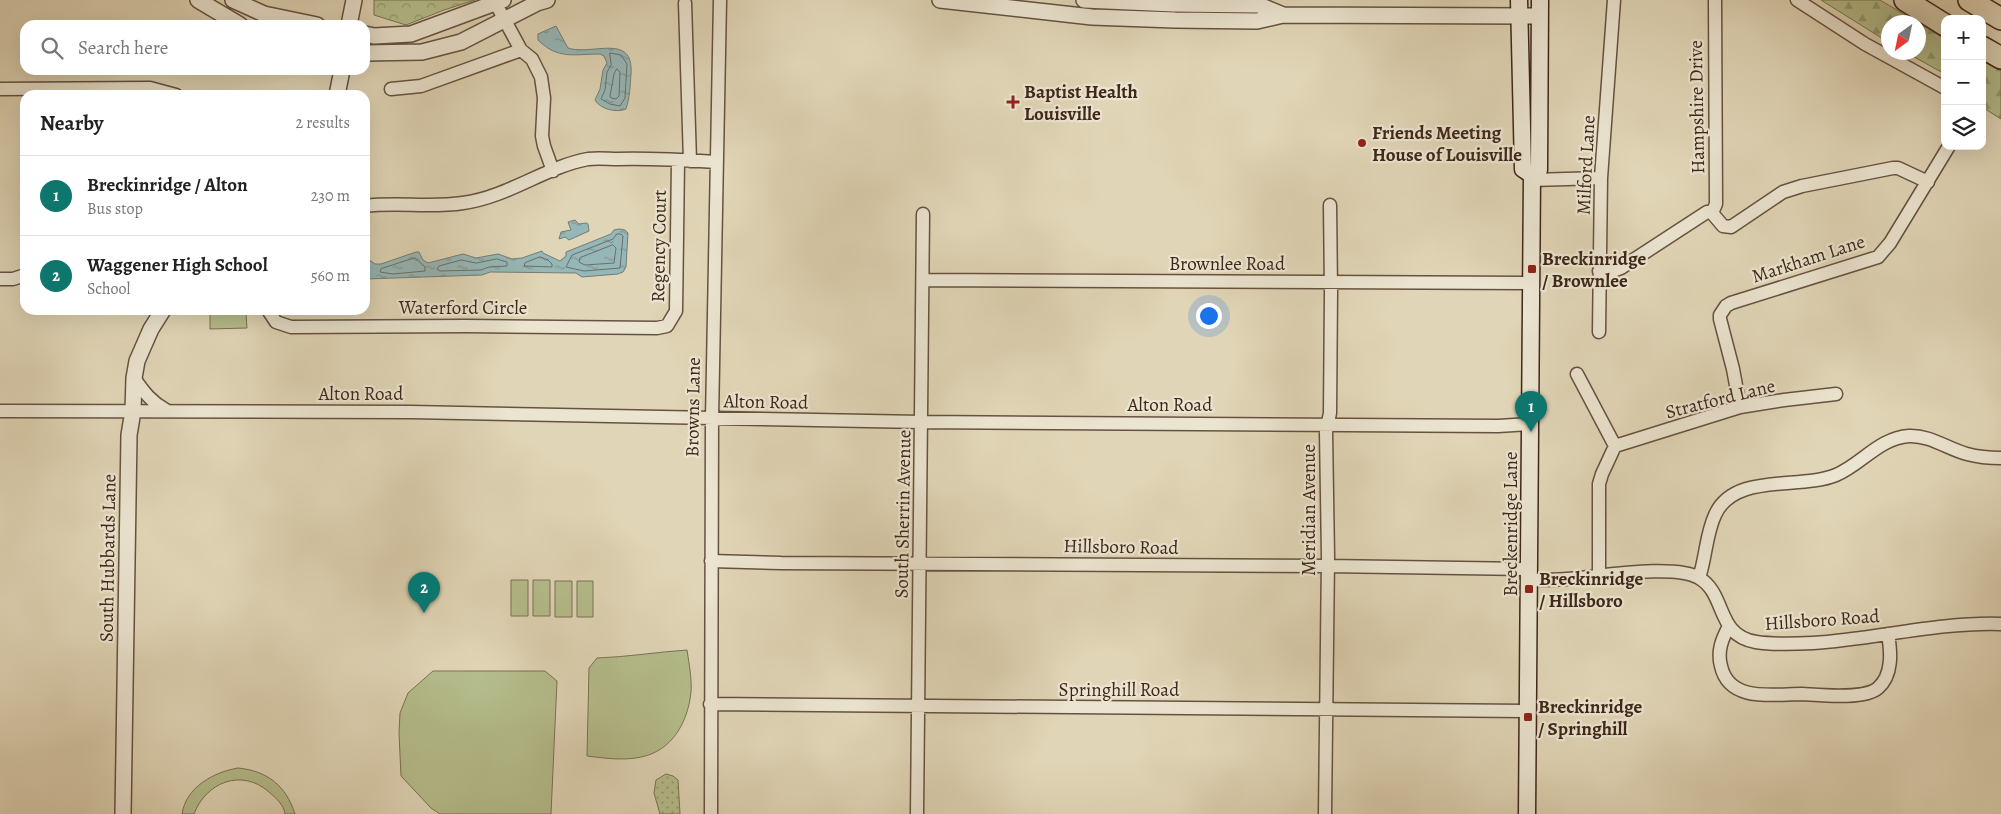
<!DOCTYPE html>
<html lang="en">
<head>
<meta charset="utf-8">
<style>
	:root { --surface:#fff; --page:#f2f2f2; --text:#222; --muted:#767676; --line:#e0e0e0; --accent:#0f766e }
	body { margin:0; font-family:Alegreya,serif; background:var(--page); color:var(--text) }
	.controls { position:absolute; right:15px; top:15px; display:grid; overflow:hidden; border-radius:10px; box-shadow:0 5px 20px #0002 }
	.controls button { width:45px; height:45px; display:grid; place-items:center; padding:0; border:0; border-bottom:1px solid var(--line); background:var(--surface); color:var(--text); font:25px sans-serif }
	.compass { position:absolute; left:1881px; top:15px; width:45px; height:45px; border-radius:50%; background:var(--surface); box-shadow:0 5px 20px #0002; rotate:213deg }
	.you { position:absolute; left:1208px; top:315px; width:18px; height:18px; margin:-12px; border:4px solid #fff; border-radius:50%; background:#1a73e8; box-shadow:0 0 0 8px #1a73e833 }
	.badge { display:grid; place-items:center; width:32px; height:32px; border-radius:50%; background:var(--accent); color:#fff; font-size:16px; font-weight:700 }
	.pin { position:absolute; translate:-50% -41px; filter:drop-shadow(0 1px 2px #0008) }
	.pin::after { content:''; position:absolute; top:26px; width:18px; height:15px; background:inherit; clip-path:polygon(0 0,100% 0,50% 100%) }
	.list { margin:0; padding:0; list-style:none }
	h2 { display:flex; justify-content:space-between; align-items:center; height:65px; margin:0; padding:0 20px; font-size:21px }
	h2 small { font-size:16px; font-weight:400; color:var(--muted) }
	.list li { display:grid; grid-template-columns:32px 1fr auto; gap:15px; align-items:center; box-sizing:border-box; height:80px; padding:0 20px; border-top:1px solid var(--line) }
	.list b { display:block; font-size:19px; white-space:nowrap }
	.list p { margin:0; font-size:16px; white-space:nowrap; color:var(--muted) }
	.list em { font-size:16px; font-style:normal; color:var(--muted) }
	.icon { flex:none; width:28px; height:28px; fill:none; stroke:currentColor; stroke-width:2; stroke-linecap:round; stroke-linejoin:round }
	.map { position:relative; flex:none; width:2001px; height:814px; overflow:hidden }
	.search { position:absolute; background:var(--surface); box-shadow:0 5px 20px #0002; left:20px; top:20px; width:350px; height:55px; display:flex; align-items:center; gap:12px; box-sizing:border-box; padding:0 18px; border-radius:15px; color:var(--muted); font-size:19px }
	.panel { position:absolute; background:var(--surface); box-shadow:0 5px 20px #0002; left:20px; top:90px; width:350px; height:225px; border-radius:15px }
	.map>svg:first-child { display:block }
</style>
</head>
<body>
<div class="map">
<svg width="2001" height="814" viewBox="0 0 2001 814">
	<defs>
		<pattern id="grass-dots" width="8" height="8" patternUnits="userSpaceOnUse" patternTransform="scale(1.25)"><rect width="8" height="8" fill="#b5bd8c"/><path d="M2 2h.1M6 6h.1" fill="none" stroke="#959a72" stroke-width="1.8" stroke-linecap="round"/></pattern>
		<pattern id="forest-firs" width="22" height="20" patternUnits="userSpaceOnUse" patternTransform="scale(1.25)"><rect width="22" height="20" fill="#b5bd8c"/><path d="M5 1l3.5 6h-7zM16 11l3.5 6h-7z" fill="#959a72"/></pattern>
		<pattern id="park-crowns" width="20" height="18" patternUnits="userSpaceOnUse" patternTransform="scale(1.25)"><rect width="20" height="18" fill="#b5bd8c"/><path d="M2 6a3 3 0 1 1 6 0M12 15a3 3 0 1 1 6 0" fill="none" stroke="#959a72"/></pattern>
		<pattern id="water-ripples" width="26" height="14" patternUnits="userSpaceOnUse" patternTransform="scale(1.25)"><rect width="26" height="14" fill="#96b7b7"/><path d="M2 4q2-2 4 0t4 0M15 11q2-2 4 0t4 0" fill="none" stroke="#7c9594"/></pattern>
	</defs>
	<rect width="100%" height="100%" fill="#e0d5b6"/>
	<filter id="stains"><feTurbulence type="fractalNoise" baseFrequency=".004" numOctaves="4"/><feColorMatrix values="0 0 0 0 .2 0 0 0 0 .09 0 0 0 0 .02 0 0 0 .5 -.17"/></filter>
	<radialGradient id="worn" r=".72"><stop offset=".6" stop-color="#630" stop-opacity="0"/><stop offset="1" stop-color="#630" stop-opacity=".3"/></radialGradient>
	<path fill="url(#grass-dots)" stroke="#7a7252" d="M 666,774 L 673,776 L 678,780 L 680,814 L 660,814 L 654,793 L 656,780 Z"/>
	<path fill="url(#forest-firs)" stroke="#7a7252" d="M 1821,0 L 1880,0 L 1917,22 L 1888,22 L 1888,42 Z
		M 1919,23 L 1945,39 L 1945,74 L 1907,53 L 1918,52 Z
		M 1982,60 L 2001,70 L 2001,119 L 1982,107 Z"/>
	<path fill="url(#park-crowns)" stroke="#7a7252" d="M 374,0 L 475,0 L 444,10 L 406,25 L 374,15 Z"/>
	<path fill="#b5bd8c" stroke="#7a7252" d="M 246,313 L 247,328 L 210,329 L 210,314 Z
		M 511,580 L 528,580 L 528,616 L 511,616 Z
		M 533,580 L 550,580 L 550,616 L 533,616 Z
		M 555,581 L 572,581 L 572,617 L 555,617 Z
		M 577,581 L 593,581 L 593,617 L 577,617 Z
		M 687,650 C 689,663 692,679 691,692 C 688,722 672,751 641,757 C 623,761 604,758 587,756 L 589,668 L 597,658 C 627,657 657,652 687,650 Z
		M 433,671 L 545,671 L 557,681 L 551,814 L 440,814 L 431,808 L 401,776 L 399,733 L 400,713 L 408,693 Z
		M 238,768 C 268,771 286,786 295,814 L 285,814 C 284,805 276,798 269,792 C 242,768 206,782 194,814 L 182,814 C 186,787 214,772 238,768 Z"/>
	<path fill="url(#water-ripples)" stroke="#737d78" d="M 556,26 L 568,48 C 592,56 634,32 631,74 C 630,86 630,97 626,109 C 616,113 600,109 595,100 L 600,89 L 603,70 L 607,63 L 604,56 L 600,54 C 574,54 558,60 538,40 L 538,34 Z
		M 575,220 L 579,224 L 586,223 L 588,224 L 589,231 L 569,240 L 565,237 L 559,239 L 561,232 L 571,230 L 568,222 Z
		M 619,229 L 625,230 L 628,233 L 626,267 L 623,272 L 618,274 L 582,277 L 576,273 L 490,272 L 482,275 L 365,279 L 365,262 L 371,261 L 375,264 L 381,264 L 416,252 L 419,252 L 423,260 L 428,263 L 463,254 L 476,258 L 498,254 L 512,259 L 522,258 L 542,251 L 543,253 L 560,261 L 566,256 L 566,252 L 611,234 L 614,230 Z"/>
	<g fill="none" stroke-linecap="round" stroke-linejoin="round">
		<path stroke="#6a6f68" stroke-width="1" d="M 610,53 L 621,55 L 627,64 L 625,98 L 620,106 L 610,104 L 601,99 L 605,90 L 607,72 L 611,65 Z
			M 617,69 L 620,72 L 619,96 L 616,99 L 611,98 L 610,96 L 614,74 Z
			M 617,234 L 621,234 L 623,236 L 620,268 L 584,271 L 566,267 L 572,255 L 613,239 Z
			M 613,245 L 616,248 L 614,263 L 585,265 L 579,262 L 580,258 Z
			M 540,257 L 548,260 L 552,264 L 552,267 L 524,266 L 525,263 Z
			M 415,258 L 425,267 L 425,271 L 393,274 L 380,272 L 381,269 Z
			M 497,259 L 507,262 L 507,266 L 489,267 L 481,270 L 440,271 L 437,269 L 439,266 L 461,260 L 476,263 Z"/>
		<g stroke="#665240" stroke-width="15">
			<path id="minor" d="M 1797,0 L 1865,44 L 1945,88
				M 685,3 L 690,161
				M 496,4 L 521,50 L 532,59 L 541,77 L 544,98 L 542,136 L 544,146 L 553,171
				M 0,89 L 150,88 L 176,95
				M 391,89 L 421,86 L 521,50
				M 1532,180 L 1601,178
				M 365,206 C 397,202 431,208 463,203 C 508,197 545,167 588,159 C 598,158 609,159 618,159 C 651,158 684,160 717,162
				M 1712,213 L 1716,204 L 1715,0
				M 1599,271 L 1608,273 L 1621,268 L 1707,212 L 1712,213 L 1723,226 L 1731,227 L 1783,192 L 1802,186 L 1893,168 L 1898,168 L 1928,182
				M 0,279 L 13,279 L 25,275
				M 923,280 L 1532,283
				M 268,310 L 276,322 L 291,327 L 466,326 L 657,328 L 667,326 L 676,311 L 678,161
				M 1599,332 L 1601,178 L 1614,0
				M 1577,374 L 1615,446 L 1602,474 L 1599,484 L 1599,576
				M 134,378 C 144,392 151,402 166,410
				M 1740,407 L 1733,369 L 1720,319 L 1720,315 L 1726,306 L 1731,303 L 1878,257 L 1890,243 L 1949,146
				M 0,411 L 411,412 L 921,422 L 1498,426 L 1531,424
				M 1615,446 L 1740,407 L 1784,400 L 1836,394
				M 711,561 L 781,563 L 1327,566 L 1530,569
				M 1699,578 C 1706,557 1706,534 1715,515 C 1734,472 1800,490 1836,475 C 1862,464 1879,438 1909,436 C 1930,435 1948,449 1967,454 C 1978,457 1990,458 2001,458
				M 1530,580 C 1542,580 1555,580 1567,579 C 1597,577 1675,563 1699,578 C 1727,594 1715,635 1756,642 C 1775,645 1794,644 1813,643 C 1876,639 1937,622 2001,624
				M 1729,626 C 1722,639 1717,651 1721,666 C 1729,703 1774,694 1802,694 C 1820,695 1864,700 1878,688 C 1893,675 1891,652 1888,634
				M 710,704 L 1528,711
				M 711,814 L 712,419 L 720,0
				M 917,814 L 923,214
				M 1325,814 L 1328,557 L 1326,432 L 1330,413 L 1331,291 L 1330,205"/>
		</g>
		<g stroke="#665240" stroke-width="18">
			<path id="tertiary" d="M 198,0 L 240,25
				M 233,0 L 264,14 L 317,25
				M 940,0 L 1092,17 L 1175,20 L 1257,21 L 1283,15 L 1539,16
				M 1084,0 L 1174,4 L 1259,5 L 1283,15
				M 349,25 L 354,0
				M 365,34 L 374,36 L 411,34 L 503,0
				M 365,53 L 422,52 L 461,42 L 537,3 L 547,0
				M 337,95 L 342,70
				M 123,814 L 129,435 L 133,411 L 134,378 L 137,361 L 151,329 L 163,310"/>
		</g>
		<g stroke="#3e2719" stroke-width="19">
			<path id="secondary" d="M 1519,0 L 1523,169 L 1532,175
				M 1532,175 L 1539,170 L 1540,0
				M 1527,814 L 1532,175"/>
		</g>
		<g stroke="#3e2719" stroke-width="24">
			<path id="motorway" d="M 1905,0 L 1945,25
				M 1969,0 L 2001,19
				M 1982,47 L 2001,58"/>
		</g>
		<use href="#minor" stroke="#ebe4d0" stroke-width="12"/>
		<use href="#tertiary" stroke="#ebe4d0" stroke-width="15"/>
		<use href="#secondary" stroke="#ebe4d0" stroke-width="16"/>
		<use href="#motorway" stroke="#e0d5b6" stroke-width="21"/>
	</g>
	<g fill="#8f2418" stroke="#ebe4d0" stroke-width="2">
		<path d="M1010.5 94.5h5v5h5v5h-5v5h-5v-5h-5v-5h5z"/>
		<circle cx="1362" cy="143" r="5"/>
		<rect x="1527" y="264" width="10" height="10" rx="2.5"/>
		<rect x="1524" y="584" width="10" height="10" rx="2.5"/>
		<rect x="1523" y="712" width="10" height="10" rx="2.5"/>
	</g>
	<g text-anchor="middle" stroke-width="4.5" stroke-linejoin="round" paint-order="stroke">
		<g font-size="19" font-weight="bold" fill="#3e2719" stroke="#ebe4d0" text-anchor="start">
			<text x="1024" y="98">Baptist Health<tspan x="1024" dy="22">Louisville</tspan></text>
			<text x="1372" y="139">Friends Meeting<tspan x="1372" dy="22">House of Louisville</tspan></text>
			<text x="1542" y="265">Breckinridge<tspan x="1542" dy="22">/ Brownlee</tspan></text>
			<text x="1539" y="585">Breckinridge<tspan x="1539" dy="22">/ Hillsboro</tspan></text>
			<text x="1538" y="713">Breckinridge<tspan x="1538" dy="22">/ Springhill</tspan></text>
		</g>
		<g font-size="19" fill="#3e2719" stroke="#ebe4d0">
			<text transform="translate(1696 107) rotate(-91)" y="7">Hampshire Drive</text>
			<text transform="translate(1585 165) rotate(-87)" y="7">Milford Lane</text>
			<text transform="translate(658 246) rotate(-89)" y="7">Regency Court</text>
			<text transform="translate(1808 258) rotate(-18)" y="7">Markham Lane</text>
			<text x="1227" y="270">Brownlee Road</text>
			<text x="463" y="314">Waterford Circle</text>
			<text x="361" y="400">Alton Road</text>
			<text transform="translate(1720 398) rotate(-14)" y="7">Stratford Lane</text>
			<text transform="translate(766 401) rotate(1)" y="7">Alton Road</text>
			<text x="1170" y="411">Alton Road</text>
			<text transform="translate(692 407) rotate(-89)" y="7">Browns Lane</text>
			<text transform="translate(1308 510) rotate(-90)" y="7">Meridian Avenue</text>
			<text transform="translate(902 514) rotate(-89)" y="7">South Sherrin Avenue</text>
			<text transform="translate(1510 524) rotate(-90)" y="7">Breckenridge Lane</text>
			<text transform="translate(1121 546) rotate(1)" y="7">Hillsboro Road</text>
			<text transform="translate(107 558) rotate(-89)" y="7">South Hubbards Lane</text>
			<text transform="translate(1822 619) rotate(-4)" y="7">Hillsboro Road</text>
			<text x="1119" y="696">Springhill Road</text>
		</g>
	</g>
	<rect width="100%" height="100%" filter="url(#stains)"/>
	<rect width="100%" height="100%" fill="url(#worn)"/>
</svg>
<div class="controls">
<button>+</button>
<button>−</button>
<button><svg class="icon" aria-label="layers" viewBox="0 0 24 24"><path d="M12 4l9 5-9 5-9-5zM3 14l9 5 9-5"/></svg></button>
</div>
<svg class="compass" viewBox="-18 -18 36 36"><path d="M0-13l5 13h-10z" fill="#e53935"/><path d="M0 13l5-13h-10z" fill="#767676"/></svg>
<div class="you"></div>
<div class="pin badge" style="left:1531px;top:432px">1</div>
<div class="pin badge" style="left:424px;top:613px">2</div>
<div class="search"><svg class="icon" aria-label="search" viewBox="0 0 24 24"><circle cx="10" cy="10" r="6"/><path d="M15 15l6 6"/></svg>Search here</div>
<section class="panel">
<h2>Nearby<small>2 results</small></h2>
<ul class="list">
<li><span class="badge">1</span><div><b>Breckinridge / Alton</b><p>Bus stop</p></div><em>230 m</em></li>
<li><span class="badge">2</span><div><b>Waggener High School</b><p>School</p></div><em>560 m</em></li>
</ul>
</section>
</div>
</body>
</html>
